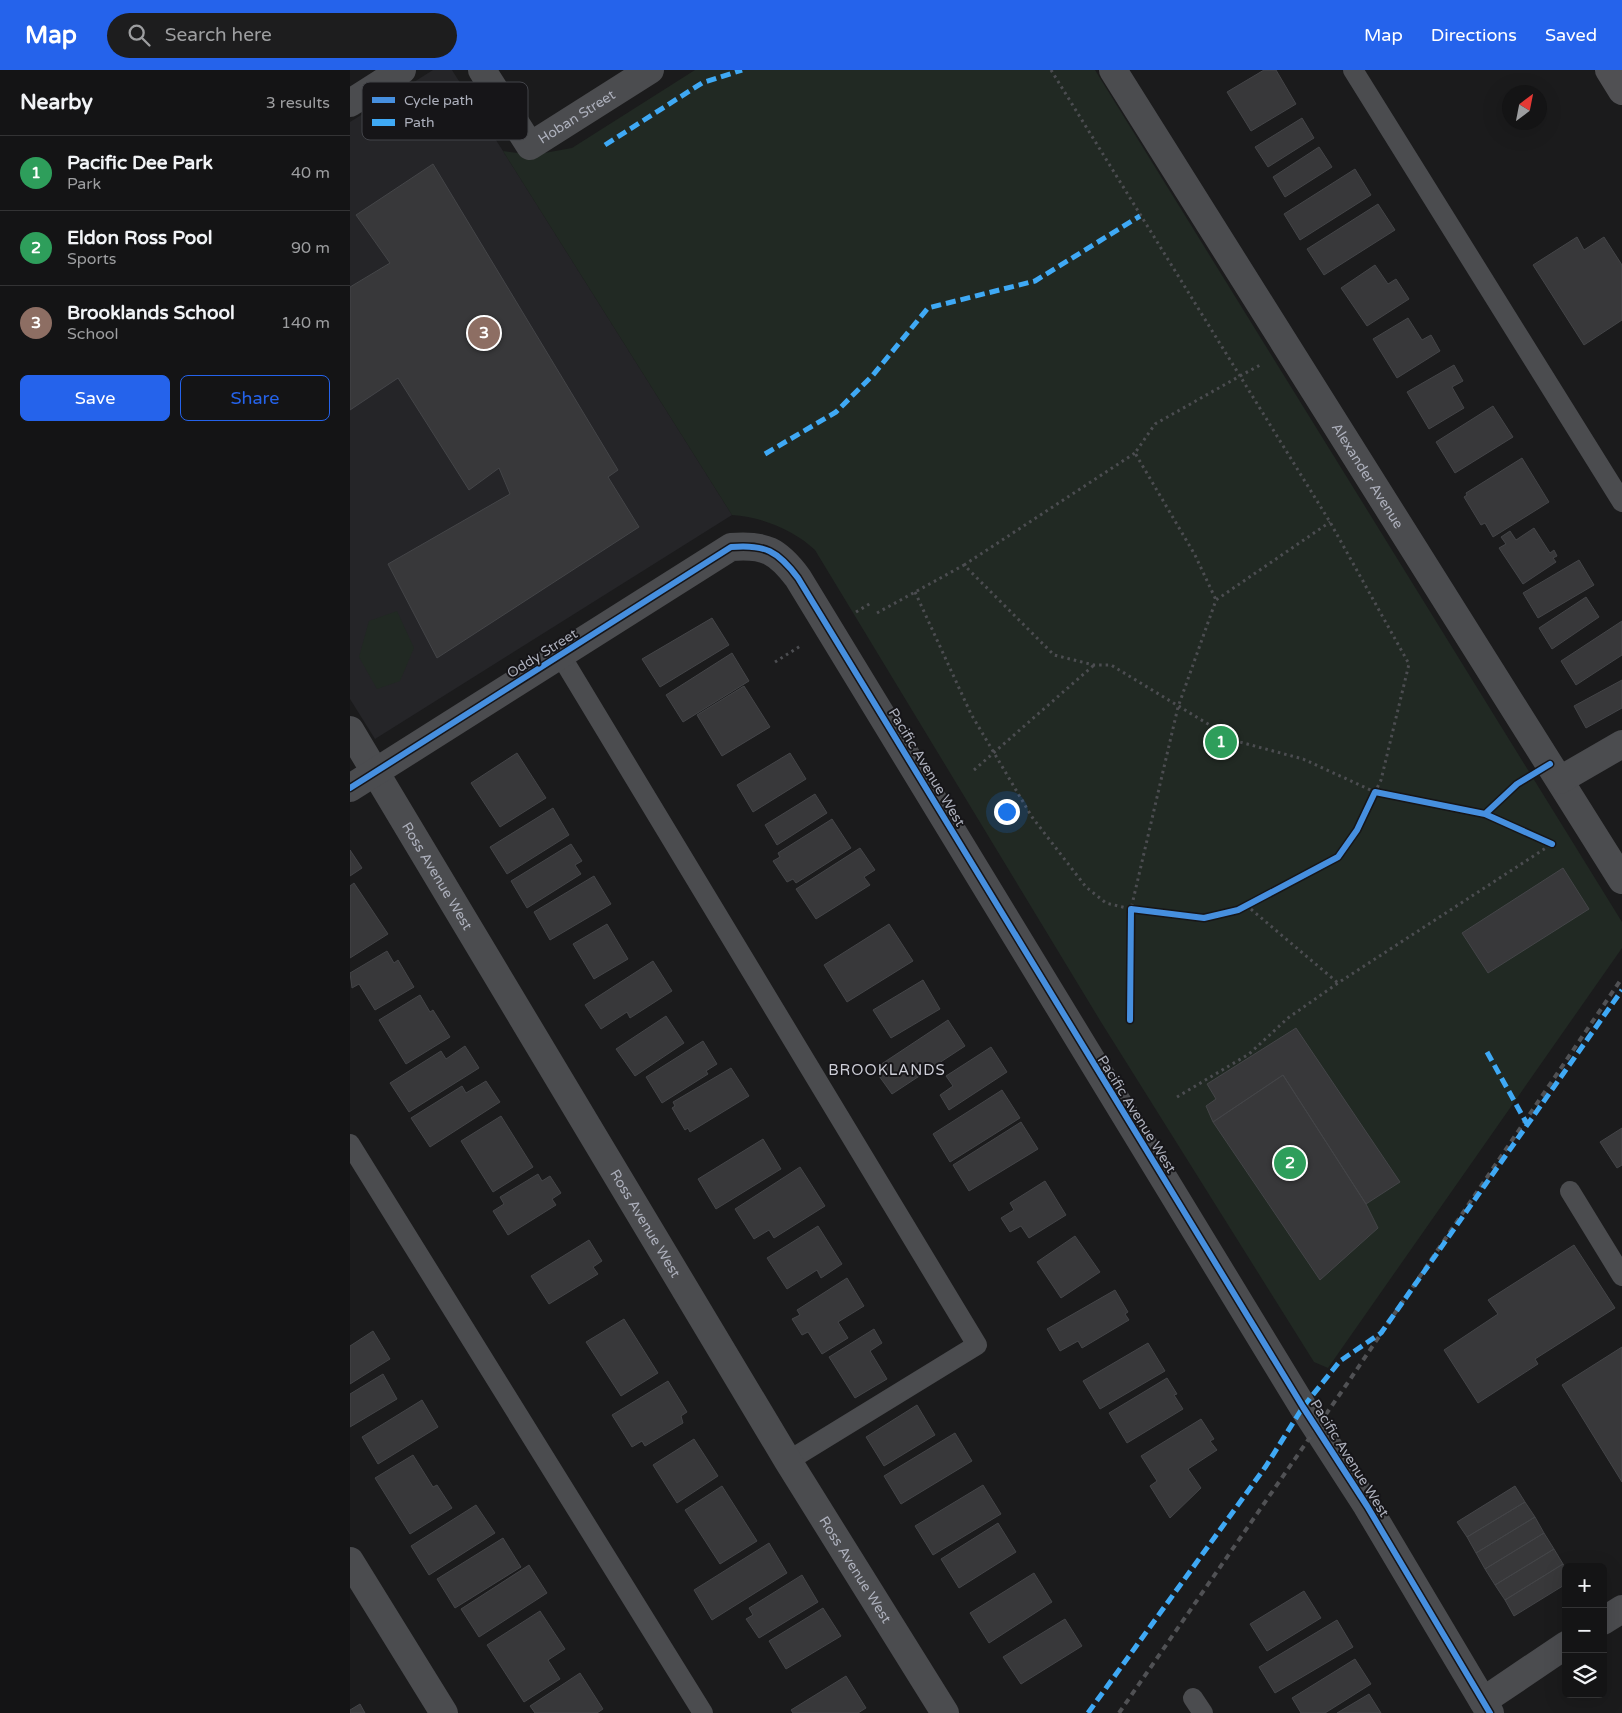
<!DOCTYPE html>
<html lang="en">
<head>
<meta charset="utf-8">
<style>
	:root { --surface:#141415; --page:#1d1d1e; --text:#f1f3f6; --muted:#9d9ea0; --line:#333334; --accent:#2563eb }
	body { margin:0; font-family:"Varela Round",sans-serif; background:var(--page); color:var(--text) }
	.controls { position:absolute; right:15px; bottom:15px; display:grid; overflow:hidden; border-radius:8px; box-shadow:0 5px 20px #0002 }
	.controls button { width:45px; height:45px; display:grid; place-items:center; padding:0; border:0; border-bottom:1px solid var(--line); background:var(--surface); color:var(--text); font:25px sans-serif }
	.compass { position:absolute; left:1152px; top:15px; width:45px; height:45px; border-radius:50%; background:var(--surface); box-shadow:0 5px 20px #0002; rotate:32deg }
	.you { position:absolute; left:656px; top:741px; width:18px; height:18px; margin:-12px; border:4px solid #fff; border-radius:50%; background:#1a73e8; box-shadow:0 0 0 8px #1a73e833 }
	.badge { display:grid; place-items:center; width:32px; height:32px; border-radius:50%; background:var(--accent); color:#fff; font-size:16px; font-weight:700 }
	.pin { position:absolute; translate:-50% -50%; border:2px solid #fff; box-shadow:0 1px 5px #0006 }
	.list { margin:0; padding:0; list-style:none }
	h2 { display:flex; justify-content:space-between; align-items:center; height:65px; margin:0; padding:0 20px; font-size:21px }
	h2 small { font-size:16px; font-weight:400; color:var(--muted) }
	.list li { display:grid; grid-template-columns:32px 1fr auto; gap:15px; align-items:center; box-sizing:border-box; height:75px; padding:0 20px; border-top:1px solid var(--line) }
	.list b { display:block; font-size:19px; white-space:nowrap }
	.list p { margin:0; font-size:16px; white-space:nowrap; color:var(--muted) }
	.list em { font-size:16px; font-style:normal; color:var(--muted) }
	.actions { display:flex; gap:10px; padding:15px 20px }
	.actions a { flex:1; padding:11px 0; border:1px solid var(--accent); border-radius:8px; text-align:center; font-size:18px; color:var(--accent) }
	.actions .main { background:var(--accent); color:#fff }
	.icon { flex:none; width:28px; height:28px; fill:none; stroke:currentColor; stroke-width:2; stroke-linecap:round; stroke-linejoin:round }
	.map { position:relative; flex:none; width:1272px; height:1643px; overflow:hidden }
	header { display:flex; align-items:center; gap:30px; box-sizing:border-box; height:70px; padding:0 25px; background:var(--accent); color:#fff }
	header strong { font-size:24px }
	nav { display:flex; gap:28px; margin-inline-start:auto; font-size:18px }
	.search { width:350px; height:45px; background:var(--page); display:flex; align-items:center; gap:12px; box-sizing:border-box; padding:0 18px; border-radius:28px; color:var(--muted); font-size:19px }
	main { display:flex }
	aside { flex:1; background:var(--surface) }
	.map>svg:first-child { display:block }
</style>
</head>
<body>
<header>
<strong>Map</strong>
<div class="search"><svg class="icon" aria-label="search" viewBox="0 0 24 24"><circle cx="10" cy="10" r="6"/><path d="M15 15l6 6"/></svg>Search here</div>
<nav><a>Map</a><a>Directions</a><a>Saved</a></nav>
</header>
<main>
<aside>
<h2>Nearby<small>3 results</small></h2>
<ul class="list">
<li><span class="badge" style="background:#2e9e5b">1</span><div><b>Pacific Dee Park</b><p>Park</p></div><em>40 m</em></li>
<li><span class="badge" style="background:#2e9e5b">2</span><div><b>Eldon Ross Pool</b><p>Sports</p></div><em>90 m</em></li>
<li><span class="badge" style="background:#8d6e63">3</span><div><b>Brooklands School</b><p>School</p></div><em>140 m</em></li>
</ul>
<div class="actions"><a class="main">Save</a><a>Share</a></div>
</aside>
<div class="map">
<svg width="1272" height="1643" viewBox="0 0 1272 1643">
	<rect width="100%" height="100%" fill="#1b1b1c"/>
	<path fill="#252528" d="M 83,0 L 102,0 L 382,445 L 25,669 L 0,629 L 0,52 Z"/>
	<path fill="#212923" d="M 345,0 L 745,0 L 1272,852 L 1272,878 L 978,1298 L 964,1292 L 751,952 L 465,480 C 444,460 412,447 382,445 L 153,81 L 183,85 L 222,78 Z
		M 47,541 L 64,578 L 50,611 L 27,619 L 9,587 L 19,551 Z"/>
	<path fill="#38383a" stroke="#444548" d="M 914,0 L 926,0 L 946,34 L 901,61 L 877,22 Z
		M 952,48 L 964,68 L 918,97 L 905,77 Z
		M 969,77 L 982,97 L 935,127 L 923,107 Z
		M 83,94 L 268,400 L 258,407 L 289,457 L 87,588 L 38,494 L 160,424 L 149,398 L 119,420 L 48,308 L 0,340 L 0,217 L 40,193 L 6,145 Z
		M 1005,99 L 1021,125 L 950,170 L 934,144 Z
		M 1028,134 L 1045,160 L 974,205 L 957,179 Z
		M 1227,167 L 1234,180 L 1254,167 L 1272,195 L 1272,250 L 1234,275 L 1183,195 Z
		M 1025,195 L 1038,214 L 1046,209 L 1059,229 L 1017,256 L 991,218 Z
		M 1058,248 L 1072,270 L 1081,265 L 1090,281 L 1047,308 L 1023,269 Z
		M 1104,295 L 1113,311 L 1102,317 L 1114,338 L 1079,359 L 1057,322 Z
		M 1143,336 L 1163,367 L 1105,403 L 1086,372 Z
		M 1172,388 L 1199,432 L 1143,467 L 1135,453 L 1131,455 L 1114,427 L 1117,425 L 1116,423 Z
		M 1184,458 L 1200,483 L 1204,480 L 1207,486 L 1203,488 L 1206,492 L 1173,514 L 1149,478 L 1156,474 L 1151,467 L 1160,461 L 1166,470 Z
		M 1229,490 L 1244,515 L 1188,548 L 1173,523 Z
		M 1236,527 L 1249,547 L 1202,579 L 1189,558 Z
		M 362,548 L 379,575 L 310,617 L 292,589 Z
		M 1272,551 L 1272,585 L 1226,615 L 1211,591 Z
		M 382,583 L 399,611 L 333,652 L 316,625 Z
		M 1272,610 L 1272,638 L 1236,658 L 1224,636 Z
		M 394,616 L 420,657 L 372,686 L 347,645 Z
		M 167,683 L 196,728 L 150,757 L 121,713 Z
		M 440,683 L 456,709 L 403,742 L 387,715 Z
		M 465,724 L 477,743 L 427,775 L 415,755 Z
		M 203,738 L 219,765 L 157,804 L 140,777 Z
		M 482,749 L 501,778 L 446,813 L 443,809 L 437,812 L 423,791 L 430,787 L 428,783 Z
		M 221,774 L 232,791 L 225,795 L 231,804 L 177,838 L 161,811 Z
		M 510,778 L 525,800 L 514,807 L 520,815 L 466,849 L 446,819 Z
		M 0,780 L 12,798 L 0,806 Z
		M 1213,798 L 1239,839 L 1138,903 L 1112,863 Z
		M 244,806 L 261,834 L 200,870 L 184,842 Z
		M 4,813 L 38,864 L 0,888 L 0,816 Z
		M 257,854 L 278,889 L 244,909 L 223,874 Z
		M 539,854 L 563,891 L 497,932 L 474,895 Z
		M 37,881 L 44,893 L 48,890 L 64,917 L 25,940 L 9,914 L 2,918 L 0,903 Z
		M 303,891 L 322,921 L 280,948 L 277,942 L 251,959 L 235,935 Z
		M 573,910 L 590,939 L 541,968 L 523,940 Z
		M 70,925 L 80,942 L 83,940 L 100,967 L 56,994 L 29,950 Z
		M 316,946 L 334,973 L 285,1006 L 266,979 Z
		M 598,950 L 615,976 L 542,1024 L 524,999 Z
		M 946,958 L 1050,1112 L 1016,1134 L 933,1005 L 863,1052 L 856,1036 L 866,1029 L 857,1014 Z
		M 353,971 L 367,994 L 356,1001 L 358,1004 L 312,1033 L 296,1007 Z
		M 115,976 L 129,998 L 59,1042 L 40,1013 L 91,981 L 96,989 Z
		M 641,977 L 657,1002 L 599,1040 L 590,1025 L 603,1016 L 596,1006 Z
		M 381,998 L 399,1026 L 340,1062 L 338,1058 L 335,1060 L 322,1038 L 325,1036 L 323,1032 Z
		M 933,1005 L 1016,1134 L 1028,1158 L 970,1210 L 863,1052 Z
		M 136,1011 L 150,1032 L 80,1077 L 61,1048 L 112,1016 L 116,1023 Z
		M 652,1020 L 670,1048 L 600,1092 L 583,1064 Z
		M 151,1046 L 183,1097 L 143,1122 L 111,1071 Z
		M 671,1052 L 688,1079 L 619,1121 L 603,1095 Z
		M 1272,1058 L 1272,1095 L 1267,1098 L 1250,1072 Z
		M 413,1069 L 431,1099 L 366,1139 L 348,1109 Z
		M 450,1097 L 475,1136 L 424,1168 L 419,1160 L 404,1169 L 385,1139 Z
		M 188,1104 L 192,1111 L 200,1106 L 211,1123 L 202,1129 L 206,1135 L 158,1165 L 143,1141 L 154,1134 L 150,1127 Z
		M 695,1111 L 716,1145 L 679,1168 L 671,1156 L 660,1162 L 651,1148 L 664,1140 L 660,1133 Z
		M 468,1156 L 492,1194 L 471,1208 L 467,1200 L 437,1219 L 417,1188 Z
		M 725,1166 L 750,1202 L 711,1228 L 687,1192 Z
		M 239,1170 L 252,1191 L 243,1197 L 248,1204 L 199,1234 L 181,1206 Z
		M 1224,1175 L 1265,1238 L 1185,1289 L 1188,1294 L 1128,1333 L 1094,1280 L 1148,1244 L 1138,1230 Z
		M 497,1208 L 514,1236 L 488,1252 L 498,1268 L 472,1284 L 458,1262 L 452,1265 L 442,1249 L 450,1245 L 447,1240 Z
		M 765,1220 L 778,1242 L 775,1244 L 779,1250 L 732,1278 L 728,1271 L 710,1281 L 697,1259 Z
		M 274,1249 L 308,1303 L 271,1326 L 236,1272 Z
		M 524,1259 L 532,1273 L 520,1281 L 537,1309 L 505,1328 L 479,1287 Z
		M 23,1261 L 40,1289 L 0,1314 L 0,1276 Z
		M 798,1273 L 815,1301 L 750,1339 L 733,1311 Z
		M 1272,1277 L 1272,1412 L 1212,1315 Z
		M 33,1304 L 47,1329 L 0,1357 L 0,1324 Z
		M 817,1308 L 827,1324 L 824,1325 L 833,1339 L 777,1373 L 759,1343 Z
		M 318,1311 L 337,1342 L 331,1346 L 333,1353 L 295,1376 L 292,1371 L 282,1377 L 262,1345 Z
		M 72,1330 L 88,1357 L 28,1394 L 12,1367 Z
		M 567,1335 L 585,1365 L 534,1396 L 516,1367 Z
		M 851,1349 L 864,1369 L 860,1371 L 867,1380 L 838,1399 L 851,1418 L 820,1448 L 800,1416 L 807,1411 L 791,1386 Z
		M 605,1363 L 622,1391 L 551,1434 L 534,1406 Z
		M 344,1369 L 368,1406 L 327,1433 L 303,1395 Z
		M 63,1385 L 83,1417 L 87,1415 L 102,1438 L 60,1464 L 25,1408 Z
		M 633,1415 L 651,1444 L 583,1485 L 565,1456 Z
		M 372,1416 L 407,1471 L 370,1494 L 335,1440 Z
		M 1165,1416 L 1175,1432 L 1117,1467 L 1107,1452 Z
		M 1175,1432 L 1185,1447 L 1126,1483 L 1117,1467 Z
		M 126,1435 L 145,1463 L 79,1505 L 61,1476 Z
		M 1185,1447 L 1194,1463 L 1135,1499 L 1126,1483 Z
		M 648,1453 L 666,1482 L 609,1518 L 591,1489 Z
		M 1194,1463 L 1204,1479 L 1145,1515 L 1135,1499 Z
		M 153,1468 L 171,1497 L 105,1538 L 87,1509 Z
		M 419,1473 L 437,1503 L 362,1550 L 344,1520 Z
		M 1204,1479 L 1213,1494 L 1155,1530 L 1145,1515 Z
		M 1213,1494 L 1216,1498 L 1216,1514 L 1164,1546 L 1155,1530 Z
		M 179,1495 L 197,1523 L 129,1567 L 111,1539 Z
		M 684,1503 L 702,1532 L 639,1573 L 620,1543 Z
		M 452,1505 L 468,1532 L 409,1568 L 396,1549 L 403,1545 L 399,1538 Z
		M 954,1521 L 971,1548 L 917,1581 L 900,1554 Z
		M 473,1538 L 491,1566 L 436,1599 L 419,1571 Z
		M 190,1541 L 215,1579 L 198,1590 L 210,1609 L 174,1632 L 137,1575 Z
		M 715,1549 L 732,1576 L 671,1614 L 653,1587 Z
		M 987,1550 L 1003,1577 L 925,1623 L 909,1597 Z
		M 1005,1589 L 1021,1614 L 975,1643 L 951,1643 L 942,1628 Z
		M 230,1603 L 253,1639 L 247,1643 L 185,1643 L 180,1636 Z
		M 496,1606 L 516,1638 L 508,1643 L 443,1643 L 441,1640 Z
		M 1019,1624 L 1031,1643 L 987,1643 Z
		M 10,1634 L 15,1643 L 0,1643 L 0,1640 Z"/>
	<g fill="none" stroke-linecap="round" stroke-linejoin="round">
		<path stroke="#4c4d51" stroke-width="3" stroke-dasharray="2.5 4" stroke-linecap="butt" d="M 701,0 L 890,306 L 805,354 L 785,383 L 845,485 L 866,530
			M 614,495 L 785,383
			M 565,522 L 621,644 L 682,747 L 736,817 L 756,833 L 781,839 L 828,637 L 866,530 L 980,452
			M 506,542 L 521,533
			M 527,543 L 614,495 L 704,585 L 744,595 L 761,595 L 886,671 L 953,689 L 1025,722 L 1031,710 L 1059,594 L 980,452 L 890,306 L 912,294
			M 425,592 L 452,575
			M 624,700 L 744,595
			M 896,835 L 988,913
			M 827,1027 L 899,984 L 938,948 L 988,913 L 1202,774"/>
		<path stroke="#4b4c4f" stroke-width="20" d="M 1003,0 L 1272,432
			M 211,586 L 627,1275 L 438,1391
			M 0,1074 L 353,1643
			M 1220,1121 L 1272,1206
			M 843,1628 L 853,1643"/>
		<g stroke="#4b4c4f" stroke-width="28">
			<path id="s1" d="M 132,0 L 180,76 L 300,0"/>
			<path id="s2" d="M 763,0 L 1272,810"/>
			<path d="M 0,33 L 52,0"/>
			<path id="s3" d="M 0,660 L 438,1391 L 595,1643"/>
			<path d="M 1210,710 L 1272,674"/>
			<path d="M 0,718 L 381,477 C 415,474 428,481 448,508 L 953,1337 L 1017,1436 L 1140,1643"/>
			<path d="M 0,1491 L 94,1643"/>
			<path d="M 1253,1551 L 1272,1539"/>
			<path d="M 1133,1631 L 1216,1575"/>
		</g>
		<path stroke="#505053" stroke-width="28" d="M 1259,0 L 1272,21"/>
		<path stroke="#505154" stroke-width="4" stroke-dasharray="6 5" stroke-linecap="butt" d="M 769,1643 L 1001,1308 L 1272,908"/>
		<path stroke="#3fa9f5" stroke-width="5" stroke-dasharray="10 5" stroke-linecap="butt" d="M 255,75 L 352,13 L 392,0
			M 415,384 L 486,342 L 523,305 L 578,238 L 685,211 L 790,146
			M 1137,982 L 1177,1054
			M 738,1643 L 916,1396 L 953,1337 L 990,1291 L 1031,1263 L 1272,920"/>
		<g stroke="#161518" stroke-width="9">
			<path id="cycleway" d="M 0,718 L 381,477 C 415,474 428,481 448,508 L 953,1337 L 1017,1436 L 1140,1643
				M 1135,744 L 1202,774
				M 780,950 L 781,839 L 854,848 L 888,840 L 988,787 L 1007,760 L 1025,722 L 1135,744 L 1167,714 L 1200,694"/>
		</g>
		<use href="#cycleway" stroke="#468fdf" stroke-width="6"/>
	</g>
	<g text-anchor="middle" stroke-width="4" stroke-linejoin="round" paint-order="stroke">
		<g font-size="14" fill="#adb0bc" stroke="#161518">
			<text dy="5" stroke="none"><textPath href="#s1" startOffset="145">Hoban Street</textPath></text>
			<text dy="5" stroke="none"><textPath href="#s2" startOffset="479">Alexander Avenue</textPath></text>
			<text transform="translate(192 583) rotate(-32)" y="5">Oddy Street</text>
			<text transform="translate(577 697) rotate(59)" y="5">Pacific Avenue West</text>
			<text dy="5" stroke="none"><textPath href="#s3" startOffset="170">Ross Avenue West</textPath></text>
			<text transform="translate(787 1044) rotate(58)" y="5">Pacific Avenue West</text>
			<text dy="5" stroke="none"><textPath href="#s3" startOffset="575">Ross Avenue West</textPath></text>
			<text transform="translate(1000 1388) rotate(58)" y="5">Pacific Avenue West</text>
			<text dy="5" stroke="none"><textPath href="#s3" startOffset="980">Ross Avenue West</textPath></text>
		</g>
		<g font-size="15" letter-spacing="1" fill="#cecfd8" stroke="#161518">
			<text x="537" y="1005">BROOKLANDS</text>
		</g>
	</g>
	<rect x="12" y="12" width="166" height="58" rx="8" fill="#161518" stroke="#434449" stroke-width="1"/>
	<rect x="22" y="27" width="23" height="6" fill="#468fdf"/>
	<rect x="22" y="49" width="23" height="7" fill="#3fa9f5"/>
	<g font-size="14" fill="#adb0bc">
		<text x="54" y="35">Cycle path</text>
		<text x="54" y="57">Path</text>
	</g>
</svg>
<div class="controls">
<button>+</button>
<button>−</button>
<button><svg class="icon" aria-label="layers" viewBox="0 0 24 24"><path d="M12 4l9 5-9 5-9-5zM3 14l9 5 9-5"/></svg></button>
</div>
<svg class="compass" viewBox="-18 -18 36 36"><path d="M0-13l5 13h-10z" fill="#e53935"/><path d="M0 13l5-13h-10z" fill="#9d9ea0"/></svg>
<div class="you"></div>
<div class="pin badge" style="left:871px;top:672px;background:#2e9e5b">1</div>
<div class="pin badge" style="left:940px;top:1093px;background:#2e9e5b">2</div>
<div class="pin badge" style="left:134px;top:263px;background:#8d6e63">3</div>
</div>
</main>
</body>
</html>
